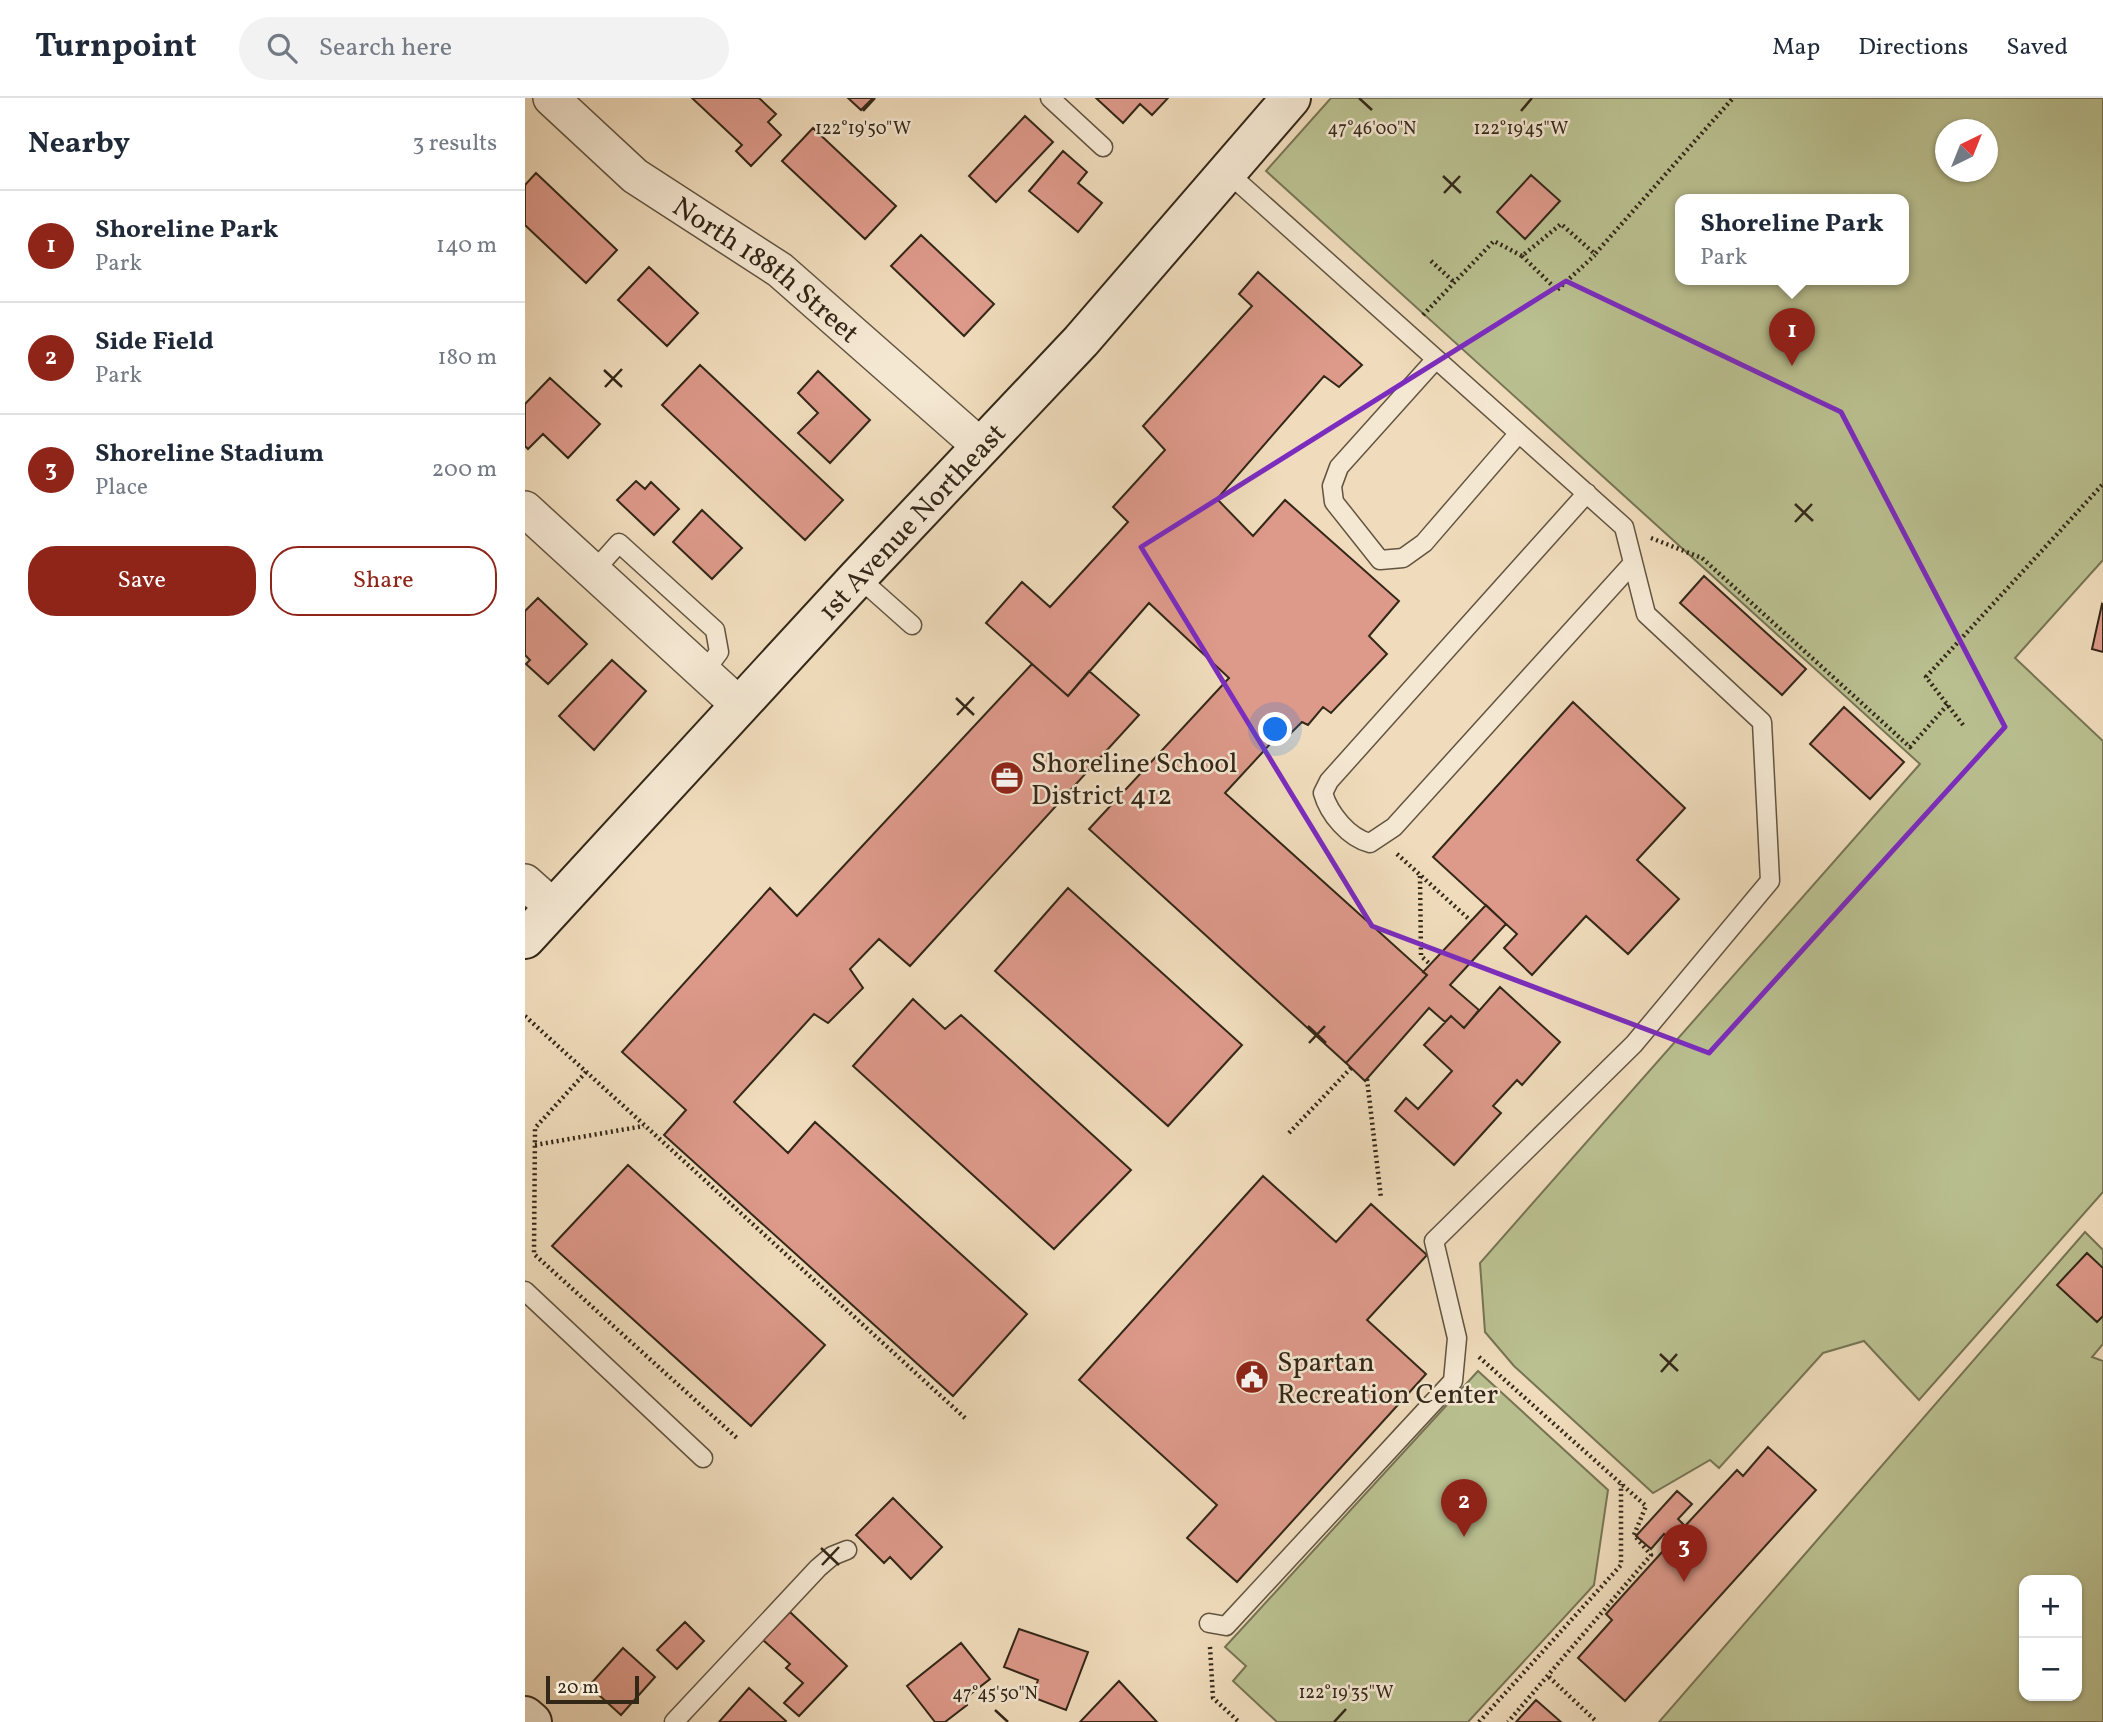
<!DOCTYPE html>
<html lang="en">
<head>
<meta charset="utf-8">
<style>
	:root { --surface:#fff; --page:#f2f2f3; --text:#1f2937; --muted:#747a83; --line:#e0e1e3; --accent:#8f2418 }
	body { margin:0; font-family:Vollkorn,serif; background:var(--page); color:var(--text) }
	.controls { position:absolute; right:21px; bottom:21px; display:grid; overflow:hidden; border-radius:14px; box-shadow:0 2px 5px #0004 }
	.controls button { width:63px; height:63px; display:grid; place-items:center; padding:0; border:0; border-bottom:2px solid var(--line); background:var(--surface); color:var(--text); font:35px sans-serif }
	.compass { position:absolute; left:1410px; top:21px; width:63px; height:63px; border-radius:50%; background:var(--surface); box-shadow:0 2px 5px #0004; rotate:43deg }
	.scale { position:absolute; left:21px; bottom:18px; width:93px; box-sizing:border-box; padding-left:7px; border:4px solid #332718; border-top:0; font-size:19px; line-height:24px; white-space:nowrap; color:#332718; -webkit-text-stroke:5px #f5e8d3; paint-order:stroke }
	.you { position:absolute; left:751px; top:632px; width:24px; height:24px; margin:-18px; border:5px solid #fff; border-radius:50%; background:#1a73e8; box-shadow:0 0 0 10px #1a73e833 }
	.badge { display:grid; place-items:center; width:46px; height:46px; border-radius:50%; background:var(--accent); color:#fff; font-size:23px; font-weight:700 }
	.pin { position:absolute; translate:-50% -58px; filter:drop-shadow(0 2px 4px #0008) }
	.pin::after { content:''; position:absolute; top:37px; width:24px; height:21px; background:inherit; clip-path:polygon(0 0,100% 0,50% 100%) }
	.popup { position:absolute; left:1150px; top:96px; width:234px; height:91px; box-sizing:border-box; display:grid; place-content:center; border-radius:14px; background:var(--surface); filter:drop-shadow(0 2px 5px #0005); font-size:23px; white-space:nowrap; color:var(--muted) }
	.popup b { font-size:26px; color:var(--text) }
	.popup::after { content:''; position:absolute; left:50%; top:100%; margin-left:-14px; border:14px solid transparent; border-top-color:var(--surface) }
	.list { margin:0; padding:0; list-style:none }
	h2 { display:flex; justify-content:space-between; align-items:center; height:91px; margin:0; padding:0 28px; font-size:30px }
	h2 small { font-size:23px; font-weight:400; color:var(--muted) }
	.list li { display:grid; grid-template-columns:46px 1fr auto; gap:21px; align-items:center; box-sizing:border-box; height:112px; padding:0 28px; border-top:2px solid var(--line) }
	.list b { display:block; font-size:26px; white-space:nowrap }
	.list p { margin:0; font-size:23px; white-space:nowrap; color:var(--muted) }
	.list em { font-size:23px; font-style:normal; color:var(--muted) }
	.actions { display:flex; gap:14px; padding:21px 28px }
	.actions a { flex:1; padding:16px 0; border:2px solid var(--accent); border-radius:28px; text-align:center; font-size:24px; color:var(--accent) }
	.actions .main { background:var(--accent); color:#fff }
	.icon { flex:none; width:38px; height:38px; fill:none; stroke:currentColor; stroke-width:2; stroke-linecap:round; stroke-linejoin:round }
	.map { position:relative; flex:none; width:1578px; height:1624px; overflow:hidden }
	header { display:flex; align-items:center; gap:42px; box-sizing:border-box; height:98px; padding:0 35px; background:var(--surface); border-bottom:2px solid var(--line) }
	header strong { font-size:33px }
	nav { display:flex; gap:38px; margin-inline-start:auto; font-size:24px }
	.search { width:490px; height:63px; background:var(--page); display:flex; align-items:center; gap:18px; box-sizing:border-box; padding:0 24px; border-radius:38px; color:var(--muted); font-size:26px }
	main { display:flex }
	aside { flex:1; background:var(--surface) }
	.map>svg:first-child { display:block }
</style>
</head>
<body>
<header>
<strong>Turnpoint</strong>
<div class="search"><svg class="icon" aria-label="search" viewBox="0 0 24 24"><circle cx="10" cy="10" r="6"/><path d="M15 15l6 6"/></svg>Search here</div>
<nav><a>Map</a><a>Directions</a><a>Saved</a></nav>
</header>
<main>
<aside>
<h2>Nearby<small>3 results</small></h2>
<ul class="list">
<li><span class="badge">1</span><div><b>Shoreline Park</b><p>Park</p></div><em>140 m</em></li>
<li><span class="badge">2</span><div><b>Side Field</b><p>Park</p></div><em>180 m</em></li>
<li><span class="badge">3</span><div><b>Shoreline Stadium</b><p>Place</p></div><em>200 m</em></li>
</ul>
<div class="actions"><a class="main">Save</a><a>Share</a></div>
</aside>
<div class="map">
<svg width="1578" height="1624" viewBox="0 0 1578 1624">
	<rect width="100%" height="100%" fill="#f0dcbc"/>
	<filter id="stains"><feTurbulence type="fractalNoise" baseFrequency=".00286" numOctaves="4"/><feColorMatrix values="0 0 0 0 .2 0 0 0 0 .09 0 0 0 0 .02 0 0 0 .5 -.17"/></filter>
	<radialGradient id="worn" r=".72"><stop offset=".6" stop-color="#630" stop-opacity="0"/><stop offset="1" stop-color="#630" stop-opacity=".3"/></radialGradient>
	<path fill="#bac090" stroke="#767454" stroke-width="2" fill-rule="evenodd" d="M 806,0 L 1578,0 L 1578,462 L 1490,560 L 1578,643 L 1578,1094 L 1394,1302 L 1339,1243 L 1298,1255 L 1194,1370 L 1185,1362 L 1128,1395 L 989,1268 L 960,1234 L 955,1165 L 1395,666 L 741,73 ZM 1420,32 L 1462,32 L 1462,74 L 1420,74 ZM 1155,102 L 1379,102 L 1379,182 L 1155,182 Z
		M 1560,1134 L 1578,1152 L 1578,1246 L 1567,1259 L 1578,1263 L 1578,1624 L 1134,1624 ZM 1499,1482 L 1552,1482 L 1552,1598 L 1499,1598 Z
		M 953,1273 L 1083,1392 L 1069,1487 L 943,1624 L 752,1624 L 708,1583 L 721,1568 L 700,1549 Z"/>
	<path fill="#dd998a" stroke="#332718" stroke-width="2" d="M 167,0 L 234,0 L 251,16 L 243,24 L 256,37 L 226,68 L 211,53 L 217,47 Z
		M 323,0 L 348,0 L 336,12 Z
		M 571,0 L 643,0 L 627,17 L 615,6 L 598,25 Z
		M 500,18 L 528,44 L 471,104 L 444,78 Z
		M 288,30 L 371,108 L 340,141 L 257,63 Z
		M 538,53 L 562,74 L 553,85 L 577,105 L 553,134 L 504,93 Z
		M 11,75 L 92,152 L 61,185 L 0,127 L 0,87 Z
		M 1006,77 L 1035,103 L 1000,141 L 972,114 Z
		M 396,137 L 469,206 L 439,238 L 366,168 Z
		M 124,169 L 173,215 L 142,248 L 93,202 Z
		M 733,174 L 837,267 L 814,289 L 799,278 L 692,401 L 728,438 L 760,402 L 874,503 L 844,538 L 862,556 L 806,615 L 798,609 L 783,627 L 777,624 L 766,635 L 760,630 L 700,695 L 902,877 L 821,965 L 564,731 L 704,580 L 624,505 L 543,598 L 461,525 L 497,484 L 525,509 L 603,424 L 588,409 L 640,352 L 618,328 L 727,208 L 714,196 Z
		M 175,267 L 318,402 L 280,442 L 137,307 Z
		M 293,273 L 345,322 L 305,365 L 273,335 L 293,315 L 273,295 Z
		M 25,280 L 75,326 L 43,360 L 18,336 L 3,351 L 0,348 L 0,306 Z
		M 111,383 L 120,391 L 126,384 L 154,411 L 129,437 L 92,402 Z
		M 177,412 L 217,450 L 187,481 L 148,444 Z
		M 1179,478 L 1281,571 L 1257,597 L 1155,505 Z
		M 13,500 L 62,546 L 23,586 L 1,566 L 5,562 L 0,557 L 0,513 Z
		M 1577,506 L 1578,507 L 1578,554 L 1567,551 Z
		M 87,562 L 121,593 L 69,652 L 34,618 Z
		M 507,566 L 543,598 L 564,573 L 614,617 L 385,868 L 354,841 L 325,871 L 338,890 L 303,925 L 289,916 L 209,1004 L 263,1055 L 290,1024 L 502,1216 L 428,1298 L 139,1037 L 161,1012 L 97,954 L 245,790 L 272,818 Z
		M 1048,604 L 1160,710 L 1112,762 L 1154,801 L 1103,856 L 1061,818 L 1007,877 L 979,850 L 992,836 L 908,759 Z
		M 1319,609 L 1379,664 L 1345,701 L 1285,646 Z
		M 543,790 L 717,947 L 643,1028 L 470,873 Z
		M 961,807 L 981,826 L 925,887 L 954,912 L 939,930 L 926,918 L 920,924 L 904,910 L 840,983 L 821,965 L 902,877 L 898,874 Z
		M 975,889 L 1035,944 L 997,987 L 992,982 L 968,1008 L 976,1015 L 929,1067 L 870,1013 L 881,1000 L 893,1011 L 927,973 L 899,947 L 926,918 L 939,930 Z
		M 388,901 L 420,931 L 436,917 L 606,1072 L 529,1151 L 328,968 Z
		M 103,1067 L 300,1247 L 226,1328 L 27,1148 Z
		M 738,1078 L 811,1144 L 846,1106 L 902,1157 L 842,1222 L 901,1276 L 712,1484 L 662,1440 L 692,1407 L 554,1282 Z
		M 1562,1155 L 1578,1170 L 1578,1218 L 1572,1224 L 1532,1187 Z
		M 1243,1349 L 1291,1392 L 1100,1603 L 1053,1560 L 1087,1522 L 1081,1516 L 1147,1443 L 1139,1436 L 1126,1451 L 1111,1438 L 1152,1393 L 1167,1406 L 1153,1421 L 1160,1428 L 1212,1372 L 1218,1378 Z
		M 368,1400 L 417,1449 L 386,1481 L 365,1459 L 359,1465 L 331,1437 Z
		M 265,1514 L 322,1568 L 274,1618 L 259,1605 L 278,1585 L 261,1570 L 265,1566 L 238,1542 Z
		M 160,1524 L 179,1543 L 152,1571 L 132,1552 Z
		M 494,1531 L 563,1554 L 541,1612 L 507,1599 L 513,1582 L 479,1569 Z
		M 436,1545 L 465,1581 L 438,1602 L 442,1607 L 420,1624 L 410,1624 L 382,1588 Z
		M 98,1550 L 130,1579 L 96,1617 L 64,1588 Z
		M 594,1583 L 632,1624 L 555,1624 Z
		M 224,1590 L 261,1623 L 260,1624 L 194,1624 Z
		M 1011,1602 L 1036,1624 L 991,1624 Z"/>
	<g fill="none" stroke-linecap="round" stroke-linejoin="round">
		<g stroke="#625441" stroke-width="21">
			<path id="lane" d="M 525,0 L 578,49
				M 911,261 L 814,369 L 807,388 L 809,404 L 855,462 L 878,460 L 899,445 L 994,335
				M 1062,395 L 804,683 L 798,695 C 804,716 824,740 845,745 L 869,729 L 1108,465
				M 69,473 L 94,445 L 190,532 L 194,554 L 179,574
				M 333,479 L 387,527
				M 0,1193 L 178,1360
				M 684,1525 L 701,1528 L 928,1283 L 932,1240 L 909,1143 L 1109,946 L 1245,783 L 1237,624 L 1121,516 L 1099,429 L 702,74
				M 149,1624 L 293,1470 L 307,1458 L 322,1452"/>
		</g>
		<g stroke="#625441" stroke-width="38">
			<g id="street">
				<path id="s1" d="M 26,0 L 110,78 L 255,172 L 455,348"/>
				<path d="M 0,411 L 214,607"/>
				<path d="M 0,784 L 27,808"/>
			</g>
		</g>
		<g stroke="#332718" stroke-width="42">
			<g id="secondary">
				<path id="s2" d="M 0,841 L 333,479 L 556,243 L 766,0"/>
				<path d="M 0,1618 L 7,1624"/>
			</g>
		</g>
		<path stroke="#332718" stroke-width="4.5" stroke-dasharray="2 3.5" stroke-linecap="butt" d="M 997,158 L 1032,192 L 1070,157
			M 906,163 L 929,184
			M 898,217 L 969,143 L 997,158 L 1036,126 L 1070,156 L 1208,0
			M 1126,440 L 1177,460 L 1385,649 L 1424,605
			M 1438,627 L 1401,579 L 1578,386
			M 872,756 L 946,823
			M 895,778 L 896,858 L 905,866
			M 0,918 L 440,1320
			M 61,974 L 10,1030 L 9,1156 L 213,1341
			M 842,981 L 856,1100
			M 764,1035 L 826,970
			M 10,1047 L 119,1028
			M 954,1259 L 1121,1408 L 1109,1437 L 1126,1457 L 983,1624
			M 685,1549 L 688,1600 L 714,1624
			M 1024,1579 L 1072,1624
			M 954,1624 L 1096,1467 L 1096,1386"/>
		<use href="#lane" stroke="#f5e8d3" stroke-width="18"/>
		<use href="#street" stroke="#f5e8d3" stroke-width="35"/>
		<use href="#secondary" stroke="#f5e8d3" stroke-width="38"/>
	</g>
	<path fill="none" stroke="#7b2cbf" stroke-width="5" stroke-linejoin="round" d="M 1041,183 L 1316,314 L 1480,629 L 1184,955 L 847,828 L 616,449 Z"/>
	<path fill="none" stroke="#332718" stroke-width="2.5" d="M 834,0 L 847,12M 338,13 L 350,0M 996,13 L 1007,0M 918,78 L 936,95M 919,95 L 935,78M 79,272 L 97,289M 80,289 L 97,271M 1270,406 L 1288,423M 1270,424 L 1287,406M 431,600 L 449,617M 432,617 L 449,599M 783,928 L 801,945M 784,945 L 800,928M 1135,1256 L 1153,1273M 1136,1274 L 1152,1256M 296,1450 L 314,1467M 297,1467 L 314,1449M 470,1612 L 483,1624M 809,1624 L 821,1611"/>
	<defs>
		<g id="office-disc" transform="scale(1.75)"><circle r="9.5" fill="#8f2418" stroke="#f5e8d3"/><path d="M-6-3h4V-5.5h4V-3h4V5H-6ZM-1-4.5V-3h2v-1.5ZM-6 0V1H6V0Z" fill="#fff"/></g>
		<g id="civic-disc" transform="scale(1.75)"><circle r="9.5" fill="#8f2418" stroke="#f5e8d3"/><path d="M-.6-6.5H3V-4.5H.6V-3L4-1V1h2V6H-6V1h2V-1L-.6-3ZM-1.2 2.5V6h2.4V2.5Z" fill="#fff"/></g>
	</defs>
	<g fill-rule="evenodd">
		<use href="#office-disc" x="482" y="680"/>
		<use href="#civic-disc" x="727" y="1279"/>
	</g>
	<g text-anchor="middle" stroke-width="5" stroke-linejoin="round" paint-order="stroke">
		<g font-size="28" fill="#332718" stroke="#f5e8d3">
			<text dy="10" stroke="none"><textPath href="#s1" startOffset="276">North 188th Street</textPath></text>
			<text dy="10" stroke="none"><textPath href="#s2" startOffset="569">1st Avenue Northeast</textPath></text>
		</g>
		<g font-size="28" fill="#332718" stroke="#f5e8d3" text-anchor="start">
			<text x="506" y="674">Shoreline School<tspan x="506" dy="32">District 412</tspan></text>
			<text x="752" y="1273">Spartan<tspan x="752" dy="32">Recreation Center</tspan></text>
		</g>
	</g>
	<g font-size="18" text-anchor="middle" fill="#332718" stroke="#f5e8d3" stroke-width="5" stroke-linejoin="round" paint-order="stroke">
		<text x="847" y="36">47°46'00"N</text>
		<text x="338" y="36">122°19'50"W</text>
		<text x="996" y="36">122°19'45"W</text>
		<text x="821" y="1600">122°19'35"W</text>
		<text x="470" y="1601">47°45'50"N</text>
	</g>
	<rect width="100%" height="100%" filter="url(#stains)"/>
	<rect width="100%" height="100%" fill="url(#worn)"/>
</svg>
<div class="controls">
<button>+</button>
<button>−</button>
</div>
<svg class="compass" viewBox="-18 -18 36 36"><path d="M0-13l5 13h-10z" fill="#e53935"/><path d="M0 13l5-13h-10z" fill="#747a83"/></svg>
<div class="scale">20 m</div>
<div class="you"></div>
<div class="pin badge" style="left:1267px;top:268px">1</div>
<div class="popup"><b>Shoreline Park</b>Park</div>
<div class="pin badge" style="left:939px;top:1439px">2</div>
<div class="pin badge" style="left:1159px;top:1484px">3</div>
</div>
</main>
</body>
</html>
